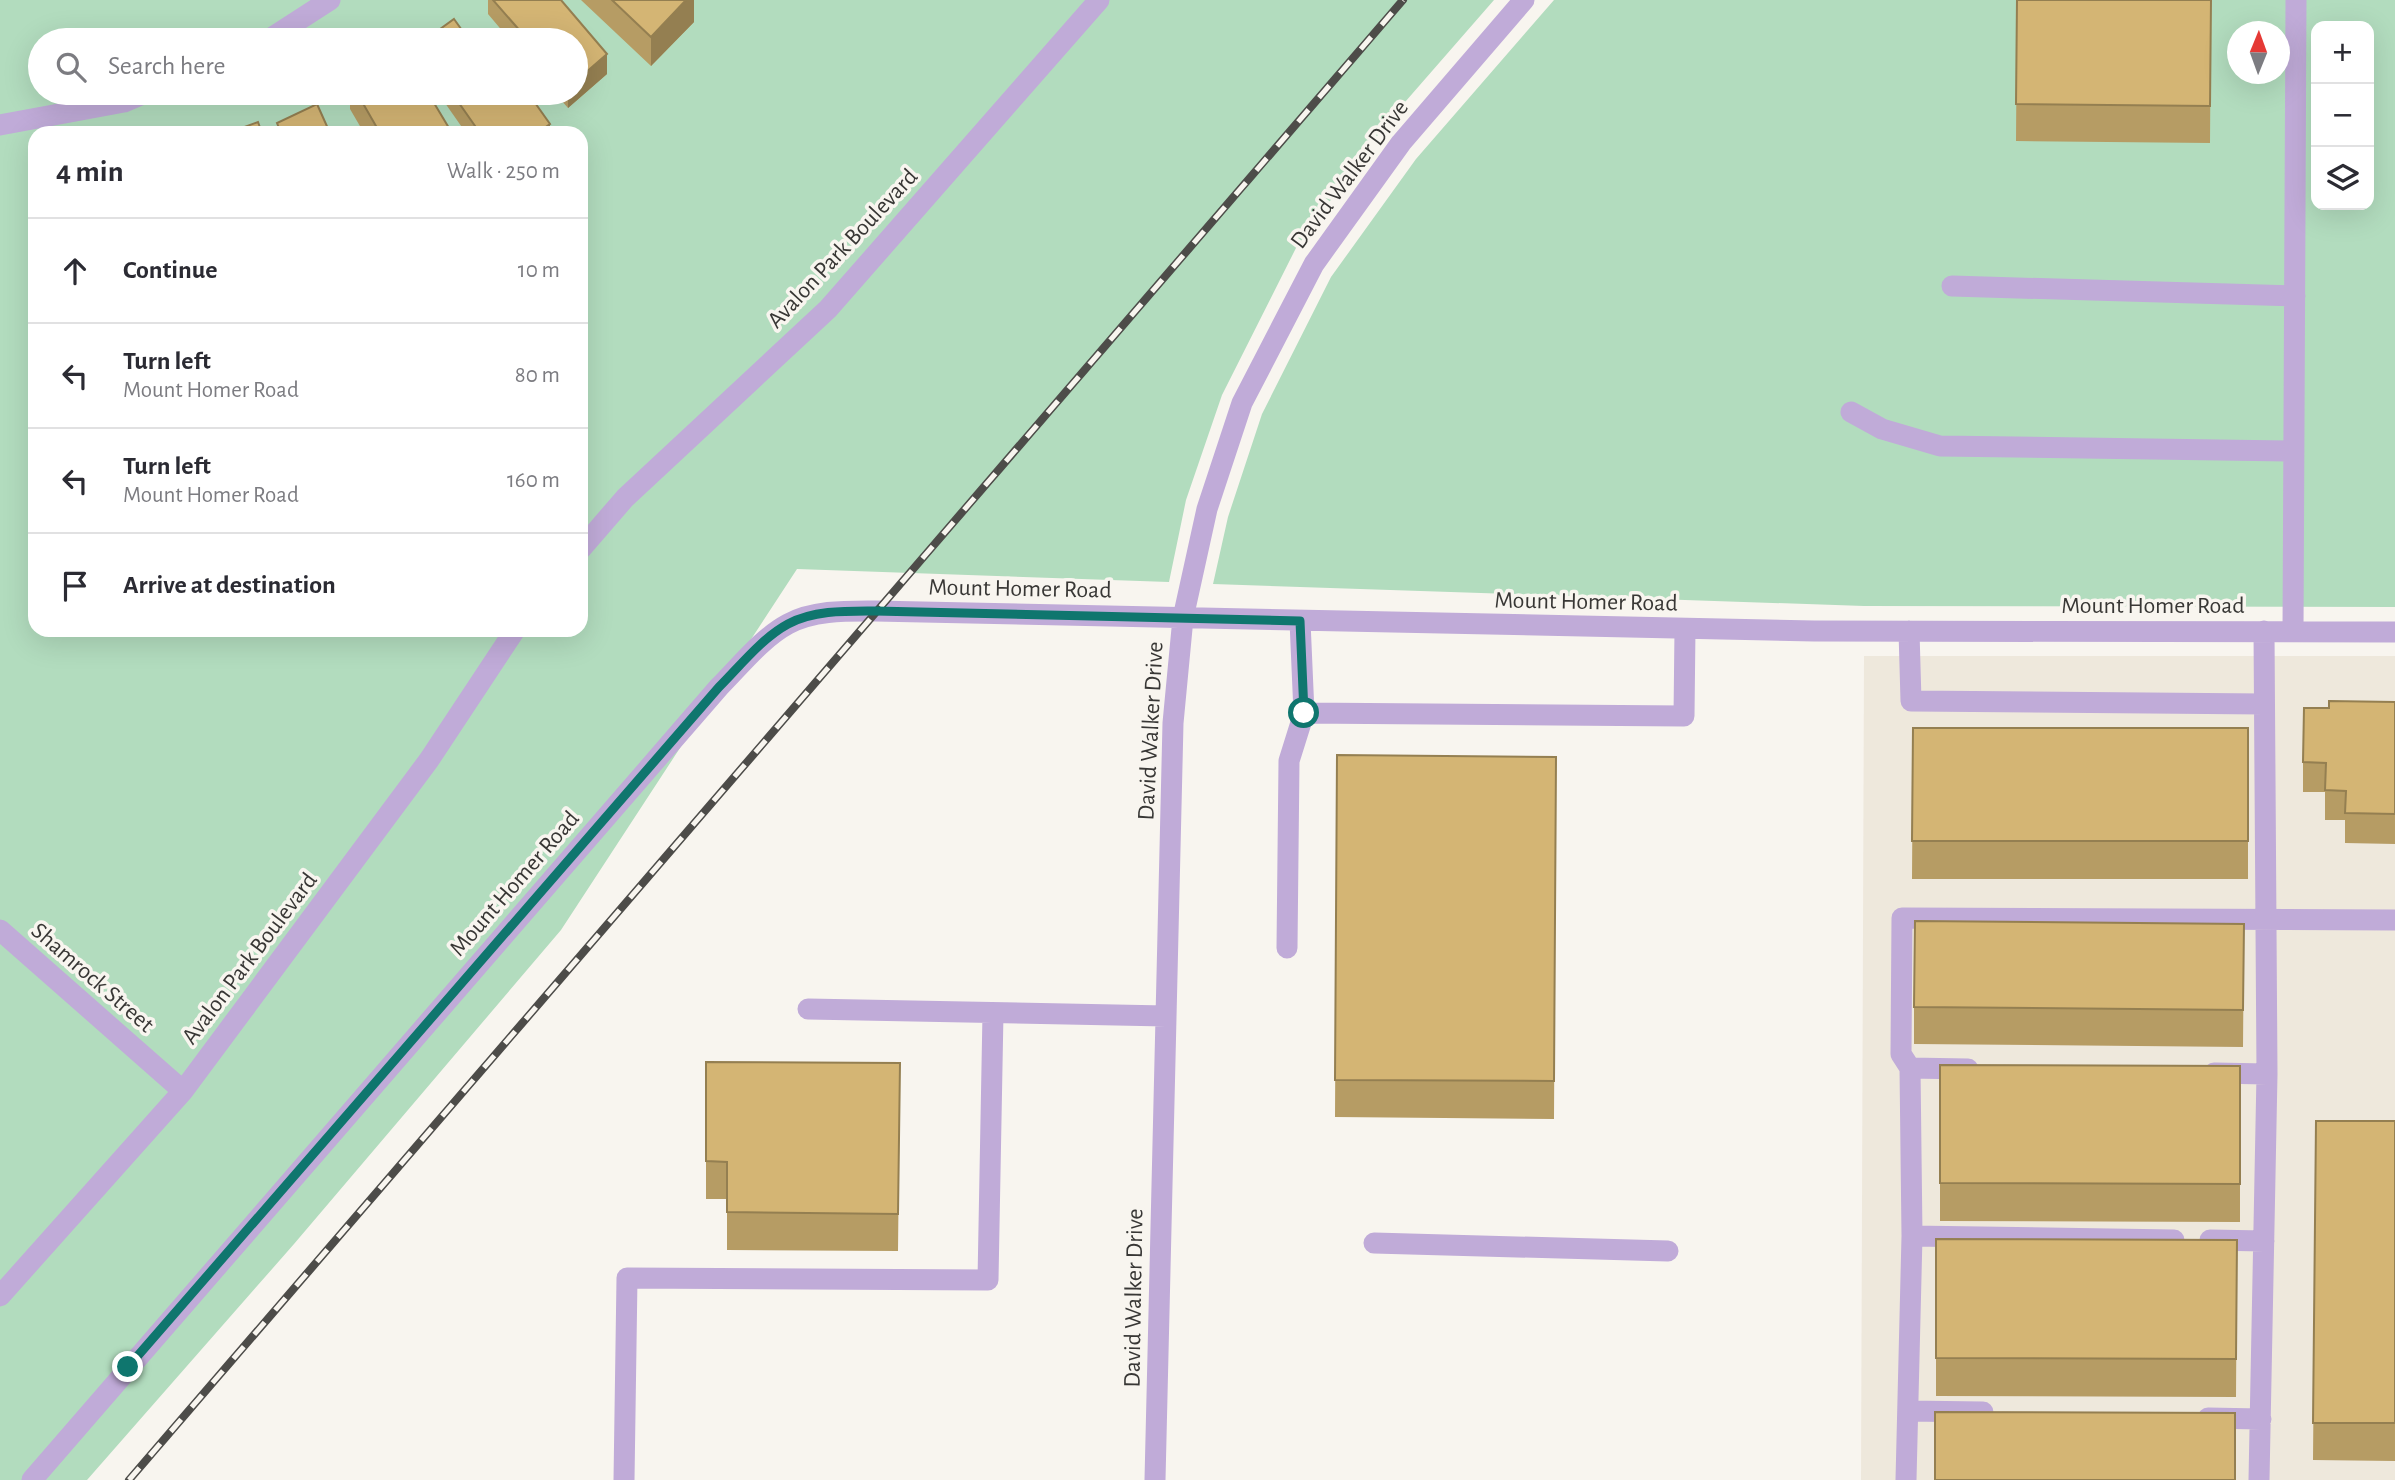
<!DOCTYPE html>
<html lang="en">
<head>
<meta charset="utf-8">
<style>
	:root { --surface:#fff; --page:#f2f2f3; --text:#2b2b33; --muted:#7c7c81; --line:#e1e1e2 }
	body { margin:0; font-family:"Alegreya Sans",sans-serif; background:var(--page); color:var(--text) }
	.controls { position:absolute; right:21px; top:21px; display:grid; overflow:hidden; border-radius:14px; box-shadow:0 7px 28px #0002 }
	.controls button { width:63px; height:63px; display:grid; place-items:center; padding:0; border:0; border-bottom:2px solid var(--line); background:var(--surface); color:var(--text); font:35px sans-serif }
	.compass { position:absolute; left:2227px; top:21px; width:63px; height:63px; border-radius:50%; background:var(--surface); box-shadow:0 7px 28px #0002; rotate:1deg }
	.stop { position:absolute; width:21px; height:21px; margin:-16px; border:5px solid #0f766e; border-radius:50%; background:#fff }
	.stop.end { background:#0f766e; border-color:#fff; box-shadow:0 2px 7px #0008 }
	.list { margin:0; padding:0; list-style:none }
	h2 { display:flex; justify-content:space-between; align-items:center; height:91px; margin:0; padding:0 28px; font-size:30px }
	h2 small { font-size:23px; font-weight:400; color:var(--muted) }
	.list li { display:grid; grid-template-columns:46px 1fr auto; gap:21px; align-items:center; box-sizing:border-box; height:105px; padding:0 28px; border-top:2px solid var(--line) }
	.list b { display:block; font-size:26px; white-space:nowrap }
	.list p { margin:0; font-size:23px; white-space:nowrap; color:var(--muted) }
	.list em { font-size:23px; font-style:normal; color:var(--muted) }
	.icon { flex:none; width:38px; height:38px; fill:none; stroke:currentColor; stroke-width:2; stroke-linecap:round; stroke-linejoin:round }
	.map { position:relative; flex:none; width:2395px; height:1480px; overflow:hidden }
	.search { position:absolute; background:var(--surface); box-shadow:0 7px 28px #0002; left:28px; top:28px; width:560px; height:77px; display:flex; align-items:center; gap:18px; box-sizing:border-box; padding:0 24px; border-radius:38px; color:var(--muted); font-size:26px }
	.panel { position:absolute; background:var(--surface); box-shadow:0 7px 28px #0002; left:28px; top:126px; width:560px; height:511px; border-radius:21px }
	.map>svg:first-child { display:block }
</style>
</head>
<body>
<div class="map">
<svg width="2395" height="1480" viewBox="0 0 2395 1480">
	<rect width="100%" height="100%" fill="#f8f5ef"/>
	<path fill="#eee8dc" d="M 1864,656 L 2395,656 L 2395,1480 L 1861,1480 Z"/>
	<path fill="#b2dcbe" fill-rule="evenodd" d="M 0,0 L 1494,0 L 1385,125 L 1296,248 L 1222,395 L 1186,500 L 1169,582 L 797,569 L 561,930 L 294,1244 L 87,1480 L 0,1480 ZM 40,40 L 576,40 L 576,93 L 40,93 ZM 35,133 L 581,133 L 581,630 L 35,630 Z
		M 1554,0 L 2395,0 L 2395,607 L 1864,606 L 1213,584 L 1228,517 L 1262,414 L 1331,277 L 1416,159 ZM 2316,26 L 2369,26 L 2369,205 L 2316,205 ZM 2238,32 L 2280,32 L 2280,74 L 2238,74 Z"/>
	<g fill="none" stroke-linecap="round" stroke-linejoin="round">
		<path stroke="#c0abd8" stroke-width="21" d="M 268,40 L 330,0
			M 0,125 L 124,102 L 145,93
			M 1952,286 L 2295,296
			M 1851,412 L 1882,429 L 1940,446 L 2294,451
			M 581,549 L 625,498 L 828,309 L 1099,0
			M 1300,621 L 1304,713 L 1684,716 L 1685,629
			M 1909,631 L 1911,701 L 2264,704
			M 2264,631 L 2267,1074
			M 2293,632 L 2296,0
			M 0,930 L 183,1091
			M 1287,948 L 1289,761 L 1304,713
			M 808,1009 L 1166,1016
			M 1910,1068 L 1901,1054 L 1902,918 L 2395,920
			M 2214,1073 L 2267,1074 L 2259,1480
			M 1912,1236 L 2174,1240
			M 2210,1240 L 2264,1241
			M 1374,1243 L 1668,1251
			M 0,1296 L 183,1091 L 429,760 L 515,630
			M 1908,1411 L 1983,1412
			M 2208,1418 L 2261,1419
			M 32,1480 L 719,687 C 740,666 762,638 788,624 C 814,610 847,611 875,611 L 1814,631 L 2395,632
			M 624,1480 L 627,1278 L 988,1280 L 993,1013
			M 1155,1480 L 1173,723 L 1183,618 L 1207,509 L 1242,403 L 1314,264 L 1401,143 L 1524,0
			M 1906,1480 L 1912,1236 L 1910,1068 L 1968,1069"/>
		<g stroke="#4d4c49" stroke-width="8">
			<path id="rail" d="M 129,1480 L 1403,0"/>
		</g>
		<use href="#rail" stroke="#f8f5ef" stroke-width="5" stroke-dasharray="16" stroke-linecap="butt"/>
	</g>
	<path fill="#b69c64" d="M 488,0 L 561,0 L 607,74 L 568,108 L 555,93 L 576,93 L 576,40 L 510,40 L 488,14 Z
		M 581,0 L 694,0 L 694,22 L 651,66 Z
		M 2017,0 L 2211,0 L 2210,143 L 2016,141 Z
		M 350,93 L 428,93 L 452,133 L 364,133 L 350,109 Z
		M 438,93 L 528,93 L 550,133 L 466,133 Z
		M 277,123 L 330,133 L 277,133 Z
		M 2395,702 L 2395,844 L 2345,843 L 2345,820 L 2325,820 L 2325,792 L 2303,792 L 2303,762 L 2329,708 Z
		M 1913,728 L 2248,728 L 2248,879 L 1912,879 Z
		M 1337,755 L 1556,757 L 1554,1119 L 1335,1117 Z
		M 2244,924 L 2243,1047 L 1914,1044 L 1914,1007 Z
		M 706,1062 L 900,1063 L 898,1251 L 727,1250 L 727,1199 L 706,1199 Z
		M 1940,1065 L 2240,1066 L 2240,1222 L 1940,1221 Z
		M 2316,1121 L 2395,1121 L 2395,1461 L 2313,1460 Z
		M 1936,1239 L 2237,1240 L 2236,1397 L 1936,1396 Z"/>
	<path fill="#947f51" d="M 686,0 L 694,0 L 694,22 L 651,66 L 651,37 Z
		M 607,54 L 607,74 L 568,108 L 568,93 L 576,93 L 576,81 Z
		M 550,124 L 550,133 L 537,133 Z"/>
	<path fill="#d4b574" stroke="#947f51" stroke-width="2" d="M 493,0 L 561,0 L 607,54 L 576,81 L 576,40 L 528,40 Z
		M 612,0 L 686,0 L 651,37 Z
		M 2017,0 L 2211,0 L 2210,106 L 2016,104 Z
		M 454,19 L 469,40 L 425,40 Z
		M 357,93 L 428,93 L 452,133 L 380,133 Z
		M 452,93 L 528,93 L 550,124 L 537,133 L 480,133 Z
		M 317,104 L 330,133 L 281,133 L 277,123 Z
		M 258,122 L 262,133 L 228,133 Z
		M 2329,701 L 2395,702 L 2395,814 L 2345,813 L 2346,791 L 2325,790 L 2326,763 L 2303,762 L 2304,708 L 2329,708 Z
		M 1913,728 L 2248,728 L 2248,841 L 1912,841 Z
		M 1337,755 L 1556,757 L 1554,1081 L 1335,1080 Z
		M 1915,921 L 2244,924 L 2243,1010 L 1914,1007 Z
		M 706,1062 L 900,1063 L 898,1214 L 727,1212 L 727,1162 L 706,1161 Z
		M 1940,1065 L 2240,1066 L 2240,1184 L 1940,1183 Z
		M 2316,1121 L 2395,1121 L 2395,1423 L 2313,1423 Z
		M 1936,1239 L 2237,1240 L 2236,1359 L 1936,1358 Z
		M 1935,1412 L 2235,1413 L 2235,1480 L 1935,1480 Z"/>
	<g fill="none" stroke-linecap="round" stroke-linejoin="round">
		<path stroke="#0f766e" stroke-width="9" d="M 128,1367 L 719,687 C 740,666 762,638 788,624 C 814,610 847,611 875,611 L 1300,621 L 1304,713"/>
	</g>
	<g text-anchor="middle" stroke-width="7" stroke-linejoin="round" paint-order="stroke">
		<g font-size="24" fill="#383735" stroke="#f8f5ef">
			<text transform="translate(1349 174) rotate(-53)" y="8">David Walker Drive</text>
			<text transform="translate(842 248) rotate(-47)" y="8">Avalon Park Boulevard</text>
			<text transform="translate(1020 588) rotate(1)" y="8">Mount Homer Road</text>
			<text transform="translate(1586 601) rotate(1)" y="8">Mount Homer Road</text>
			<text x="2153" y="613">Mount Homer Road</text>
			<text transform="translate(1150 731) rotate(-87)" y="8">David Walker Drive</text>
			<text transform="translate(514 883) rotate(-49)" y="8">Mount Homer Road</text>
			<text transform="translate(249 958) rotate(-53)" y="8">Avalon Park Boulevard</text>
			<text transform="translate(93 977) rotate(41)" y="8">Shamrock Street</text>
			<text transform="translate(1133 1298) rotate(-89)" y="8">David Walker Drive</text>
		</g>
	</g>
</svg>
<div class="controls">
<button>+</button>
<button>−</button>
<button><svg class="icon" aria-label="layers" viewBox="0 0 24 24"><path d="M12 4l9 5-9 5-9-5zM3 14l9 5 9-5"/></svg></button>
</div>
<svg class="compass" viewBox="-18 -18 36 36"><path d="M0-13l5 13h-10z" fill="#e53935"/><path d="M0 13l5-13h-10z" fill="#7c7c81"/></svg>
<div class="stop" style="left:1304px;top:713px"></div>
<div class="stop end" style="left:128px;top:1367px"></div>
<div class="search"><svg class="icon" aria-label="search" viewBox="0 0 24 24"><circle cx="10" cy="10" r="6"/><path d="M15 15l6 6"/></svg>Search here</div>
<section class="panel">
<h2>4 min<small>Walk · 250 m</small></h2>
<ul class="list">
<li><svg class="icon" aria-label="ahead" viewBox="0 0 24 24"><path d="M12 20V5M6 11l6-6 6 6"/></svg><div><b>Continue</b></div><em>10 m</em></li>
<li><svg class="icon" aria-label="left" viewBox="0 0 24 24"><path d="M17 20v-9H6M10 6l-5 5 5 5"/></svg><div><b>Turn left</b><p>Mount Homer Road</p></div><em>80 m</em></li>
<li><svg class="icon" aria-label="left" viewBox="0 0 24 24"><path d="M17 20v-9H6M10 6l-5 5 5 5"/></svg><div><b>Turn left</b><p>Mount Homer Road</p></div><em>160 m</em></li>
<li><svg class="icon" aria-label="arrive" viewBox="0 0 24 24"><path d="M6 21V4h12l-3 4 3 4H6"/></svg><div><b>Arrive at destination</b></div></li>
</ul>
</section>
</div>
</body>
</html>
